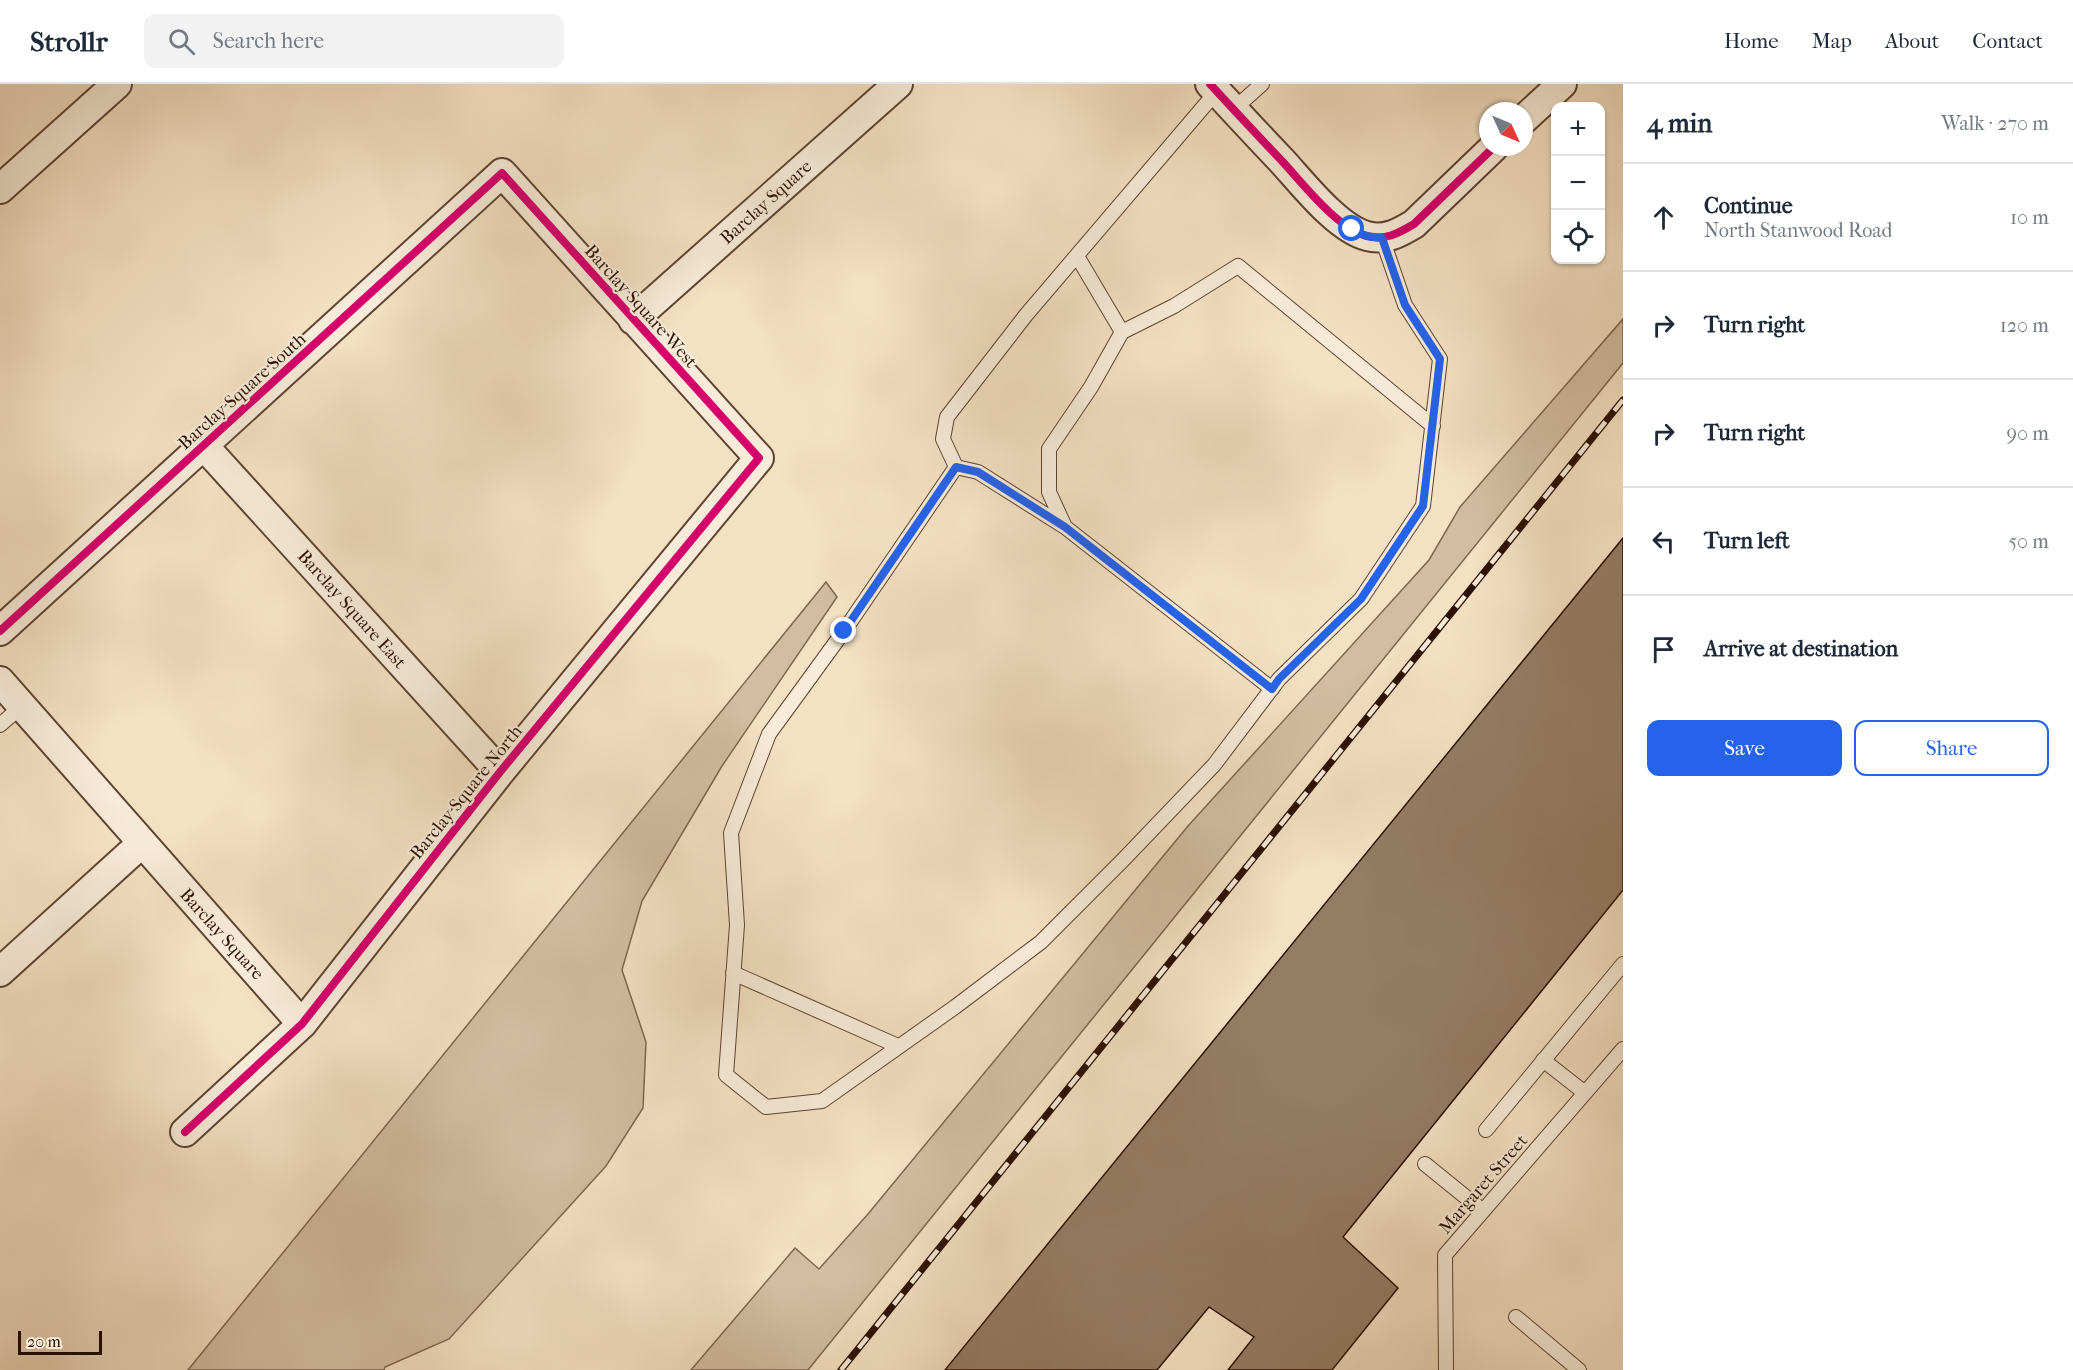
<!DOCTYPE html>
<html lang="en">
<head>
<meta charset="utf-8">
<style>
	:root { --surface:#fff; --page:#f2f2f3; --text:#1f2937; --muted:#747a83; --line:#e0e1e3; --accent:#2563eb }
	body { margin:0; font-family:"IM FELL French Canon",serif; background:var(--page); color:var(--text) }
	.controls { position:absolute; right:18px; top:18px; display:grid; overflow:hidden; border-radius:12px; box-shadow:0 2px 4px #0004 }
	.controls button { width:54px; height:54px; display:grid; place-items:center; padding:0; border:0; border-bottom:2px solid var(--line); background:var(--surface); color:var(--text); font:30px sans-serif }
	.compass { position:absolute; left:1479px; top:18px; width:54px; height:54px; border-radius:50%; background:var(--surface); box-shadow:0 2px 4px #0004; rotate:134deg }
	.scale { position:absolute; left:18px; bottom:15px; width:84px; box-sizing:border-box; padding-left:6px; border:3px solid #2c1000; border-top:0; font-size:16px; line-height:21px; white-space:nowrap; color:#2c1000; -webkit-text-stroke:4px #f8ebd8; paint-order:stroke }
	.stop { position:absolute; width:18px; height:18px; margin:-14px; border:4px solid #2563eb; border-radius:50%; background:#fff }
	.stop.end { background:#2563eb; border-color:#fff; box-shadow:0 2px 6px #0008 }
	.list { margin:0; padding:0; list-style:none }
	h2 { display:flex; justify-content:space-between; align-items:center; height:78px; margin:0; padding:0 24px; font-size:26px }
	h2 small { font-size:20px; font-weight:400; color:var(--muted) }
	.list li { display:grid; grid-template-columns:39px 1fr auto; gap:18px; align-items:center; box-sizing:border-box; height:108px; padding:0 24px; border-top:2px solid var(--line) }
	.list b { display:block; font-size:22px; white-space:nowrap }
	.list p { margin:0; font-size:20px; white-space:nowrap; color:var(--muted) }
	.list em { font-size:20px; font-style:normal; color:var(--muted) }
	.actions { display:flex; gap:12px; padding:18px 24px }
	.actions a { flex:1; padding:14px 0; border:2px solid var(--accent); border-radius:12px; text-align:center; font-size:21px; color:var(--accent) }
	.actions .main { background:var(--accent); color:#fff }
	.icon { flex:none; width:33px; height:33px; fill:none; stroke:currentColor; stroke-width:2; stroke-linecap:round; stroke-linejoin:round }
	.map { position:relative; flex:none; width:1623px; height:1286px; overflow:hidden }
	header { display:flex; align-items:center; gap:36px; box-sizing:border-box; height:84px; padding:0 30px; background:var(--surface); border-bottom:2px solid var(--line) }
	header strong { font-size:28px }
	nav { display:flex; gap:33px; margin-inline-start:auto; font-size:21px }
	.search { width:420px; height:54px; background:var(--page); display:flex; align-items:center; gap:15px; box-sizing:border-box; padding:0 21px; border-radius:12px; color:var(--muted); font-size:22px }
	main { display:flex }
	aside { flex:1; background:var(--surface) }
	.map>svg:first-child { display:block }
</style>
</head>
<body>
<header>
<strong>Strollr</strong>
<div class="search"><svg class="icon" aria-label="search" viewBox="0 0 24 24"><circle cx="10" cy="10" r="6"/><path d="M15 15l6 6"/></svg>Search here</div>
<nav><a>Home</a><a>Map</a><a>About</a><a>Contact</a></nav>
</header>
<main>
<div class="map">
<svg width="1623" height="1286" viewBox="0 0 1623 1286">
	<rect width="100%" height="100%" fill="#f4e0c3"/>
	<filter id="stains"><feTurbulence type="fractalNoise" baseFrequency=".00333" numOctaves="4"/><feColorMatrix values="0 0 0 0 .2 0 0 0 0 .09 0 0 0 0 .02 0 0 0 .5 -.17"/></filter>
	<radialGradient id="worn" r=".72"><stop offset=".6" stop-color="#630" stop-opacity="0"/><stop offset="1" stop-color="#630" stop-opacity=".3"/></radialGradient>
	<path fill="#d2bda2" stroke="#7f6651" stroke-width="1.5" d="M 1623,235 L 1623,279 L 808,1286 L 691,1286 L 795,1164 L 819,1185 L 868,1130 L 1188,742 L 1429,476 L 1460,423 Z
		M 826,498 L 837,513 L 722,682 L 642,817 L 622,886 L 646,958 L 643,1024 L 606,1082 L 449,1255 L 385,1283 L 384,1286 L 188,1286 Z"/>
	<path fill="#947c65" stroke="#2c1000" stroke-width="1.5" d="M 1623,454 L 1623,806 L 1343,1153 L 1398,1204 L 1332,1286 L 1228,1286 L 1254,1253 L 1209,1223 L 1157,1286 L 945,1286 Z"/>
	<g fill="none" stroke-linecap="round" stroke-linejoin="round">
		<g stroke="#5e4431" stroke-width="16">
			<path id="lane" d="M 1217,7 L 1026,231 L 947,333 L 943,355 L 956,383 L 844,547 L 769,650 L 731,749 L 737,841 L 726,991 L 766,1023 L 822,1017 L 955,923 L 1041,858 L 1124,775 L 1214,681 L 1279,595 L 1361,515 L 1423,422 L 1440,275 L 1405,221 L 1382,154
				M 1234,25 L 1262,0
				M 1077,172 L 1122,248 L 1091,303 L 1049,365 L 1049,408 L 1065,443 L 1272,605
				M 1122,248 L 1174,222 L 1238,182 L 1433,342
				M 956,383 L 978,388 L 1065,443
				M 0,641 L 22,622
				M 733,889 L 898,962
				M 1543,976 L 1585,1009
				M 1486,1046 L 1623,880
				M 1425,1080 L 1483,1127
				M 1516,1233 L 1579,1286
				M 1446,1286 L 1445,1171 L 1623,965"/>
		</g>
		<g stroke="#5e4431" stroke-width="32">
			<path id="street" d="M 1210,0 C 1234,26 1258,52 1282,77 C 1303,100 1338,145 1367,152 C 1385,157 1399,149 1414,140 L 1494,63
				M 1524,35 L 1562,0
				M 0,105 L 117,0
				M 633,236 L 898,0
				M 204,362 L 500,688
				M 0,547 L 502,89 L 759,374 L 500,688 L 302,940 L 185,1048
				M 0,597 L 302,940
				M 0,888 L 142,759"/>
		</g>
		<use href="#lane" stroke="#f8ebd8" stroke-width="14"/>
		<use href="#street" stroke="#f8ebd8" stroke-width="28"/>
		<g stroke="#2c1000" stroke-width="7">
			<path id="rail" d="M 841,1286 L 1623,316"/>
		</g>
		<use href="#rail" stroke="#f8ebd8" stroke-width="4.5" stroke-dasharray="14" stroke-linecap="butt"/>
		<g stroke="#f8ebd8" stroke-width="11">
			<path id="cycleway" d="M 1210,0 C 1234,26 1258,52 1282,77 C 1303,100 1338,145 1367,152 C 1385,157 1399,149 1414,140 L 1494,63
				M 0,547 L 502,89 L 759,374 L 500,688 L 302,940 L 185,1048"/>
		</g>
		<use href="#cycleway" stroke="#d6006c" stroke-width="8"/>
	</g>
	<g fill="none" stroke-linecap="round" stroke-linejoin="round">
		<path stroke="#2563eb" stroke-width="8" d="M 844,547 L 956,383 L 978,388 L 1065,443 L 1272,605 L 1279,595 L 1361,515 L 1423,422 L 1440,275 L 1405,221 L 1382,154 L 1366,152 L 1352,145"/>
	</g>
	<g text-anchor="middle" stroke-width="4.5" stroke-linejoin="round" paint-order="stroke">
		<g font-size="18" fill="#2c1000" stroke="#f8ebd8">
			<text transform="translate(766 118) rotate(-42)" y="6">Barclay Square</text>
			<text transform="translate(641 222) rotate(48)" y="6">Barclay Square West</text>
			<text transform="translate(242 307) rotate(-42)" y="6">Barclay Square South</text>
			<text transform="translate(352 525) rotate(48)" y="6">Barclay Square East</text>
			<text transform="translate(466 708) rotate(-51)" y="6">Barclay Square North</text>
			<text transform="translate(222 850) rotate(48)" y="6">Barclay Square</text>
			<text transform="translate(1483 1100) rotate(-49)" y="6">Margaret Street</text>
		</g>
	</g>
	<rect width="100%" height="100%" filter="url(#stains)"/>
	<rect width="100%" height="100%" fill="url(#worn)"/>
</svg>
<div class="controls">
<button>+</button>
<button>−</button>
<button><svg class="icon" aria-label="locate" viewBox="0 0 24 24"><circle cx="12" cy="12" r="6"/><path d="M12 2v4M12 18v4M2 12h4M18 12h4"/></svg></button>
</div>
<svg class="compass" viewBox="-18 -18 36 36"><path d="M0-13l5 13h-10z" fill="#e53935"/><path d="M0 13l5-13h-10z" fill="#747a83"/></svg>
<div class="scale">20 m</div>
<div class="stop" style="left:1352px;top:145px"></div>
<div class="stop end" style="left:844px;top:547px"></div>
</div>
<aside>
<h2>4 min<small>Walk · 270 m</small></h2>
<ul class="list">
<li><svg class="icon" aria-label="ahead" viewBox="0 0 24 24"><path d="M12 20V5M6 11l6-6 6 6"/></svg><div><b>Continue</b><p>North Stanwood Road</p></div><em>10 m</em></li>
<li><svg class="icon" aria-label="right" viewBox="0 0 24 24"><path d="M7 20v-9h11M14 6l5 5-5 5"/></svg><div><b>Turn right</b></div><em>120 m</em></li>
<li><svg class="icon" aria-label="right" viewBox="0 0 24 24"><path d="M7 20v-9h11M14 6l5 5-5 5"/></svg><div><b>Turn right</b></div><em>90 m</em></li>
<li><svg class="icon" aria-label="left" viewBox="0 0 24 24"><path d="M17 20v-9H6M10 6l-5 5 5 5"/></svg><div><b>Turn left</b></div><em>50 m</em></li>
<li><svg class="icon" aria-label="arrive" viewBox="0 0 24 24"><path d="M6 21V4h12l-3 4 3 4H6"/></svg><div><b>Arrive at destination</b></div></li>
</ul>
<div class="actions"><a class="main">Save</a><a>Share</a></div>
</aside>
</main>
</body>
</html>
